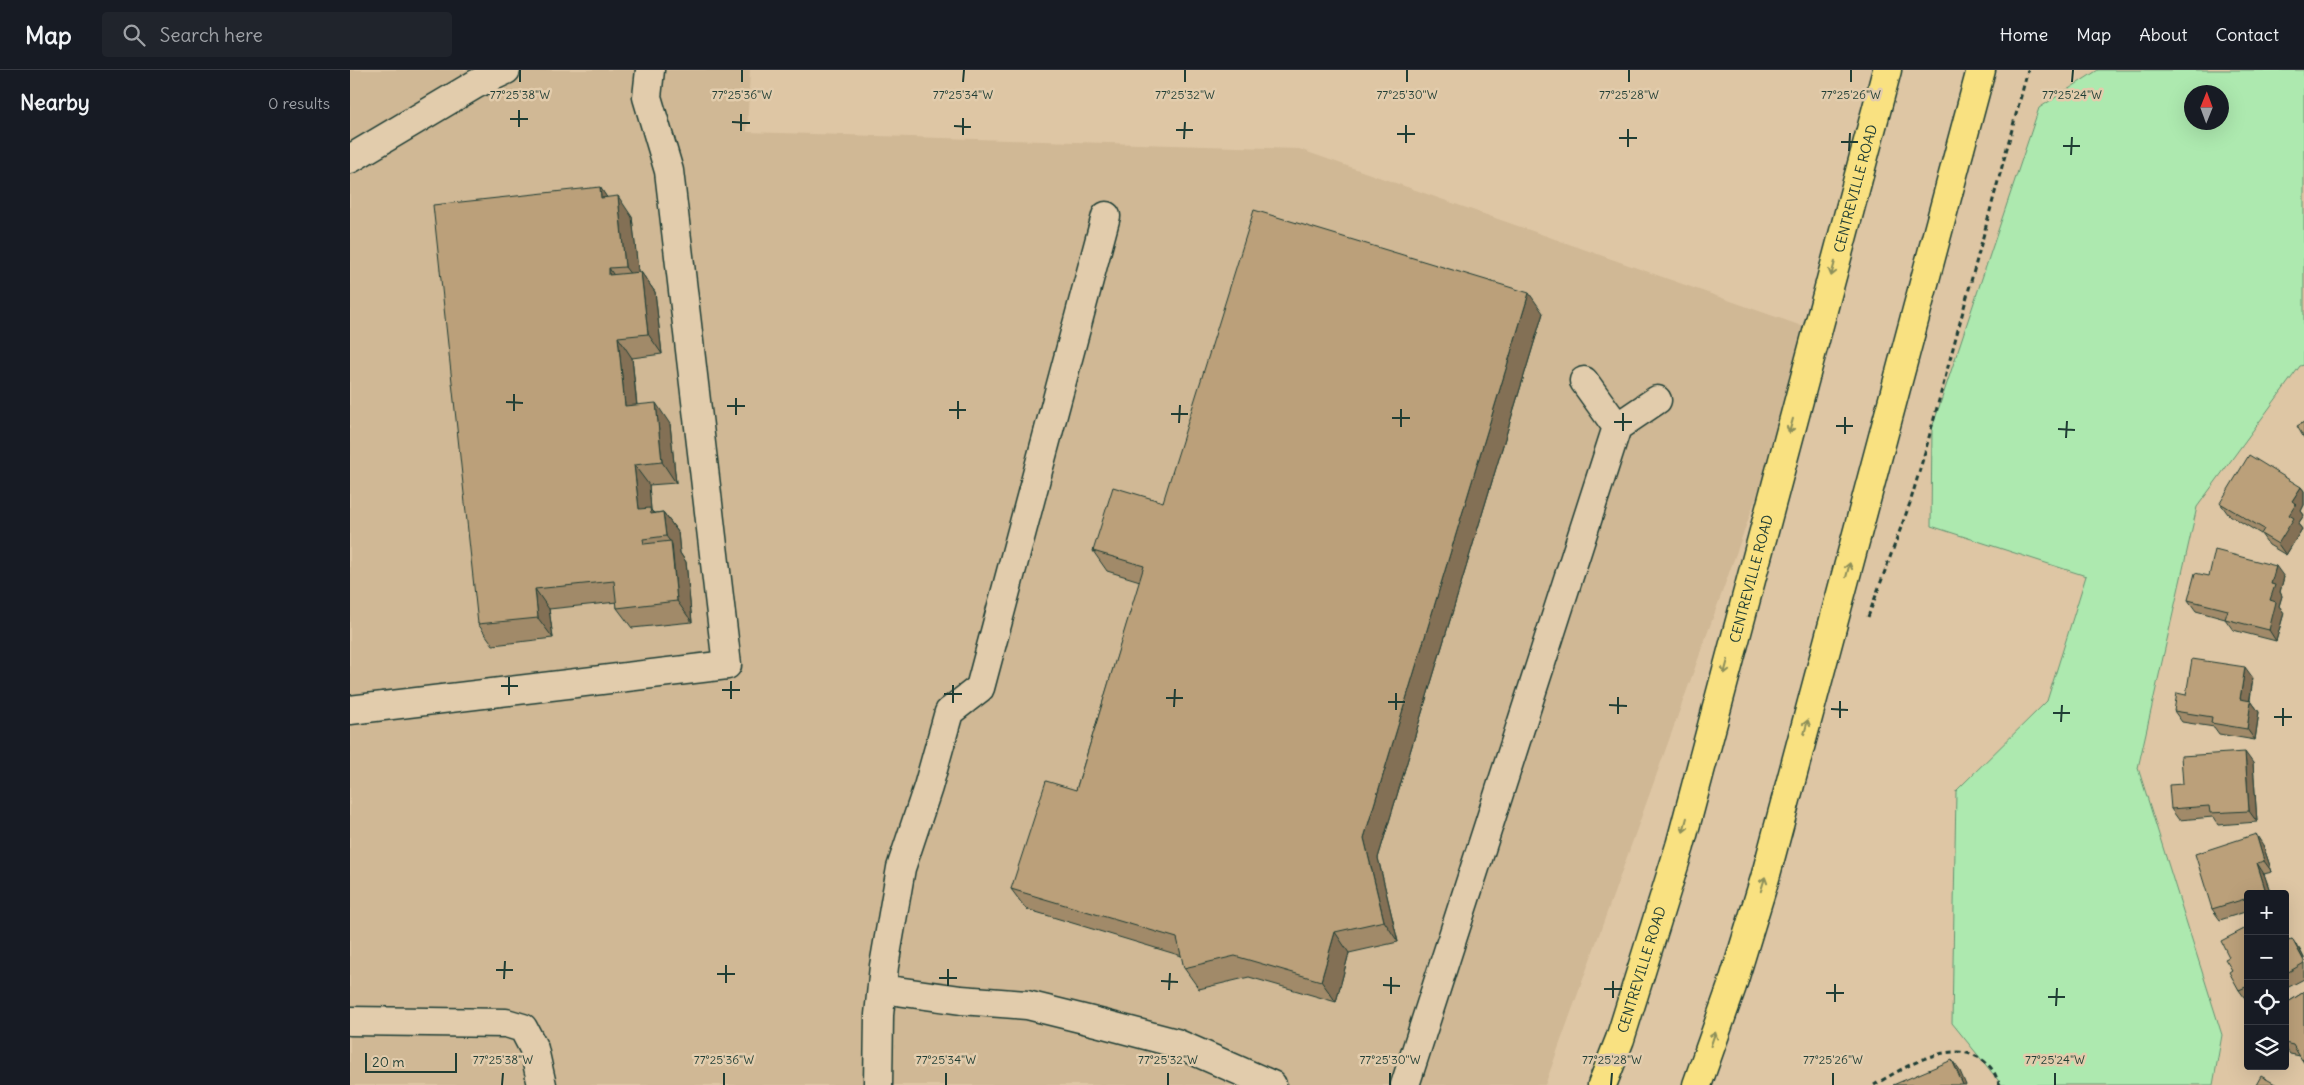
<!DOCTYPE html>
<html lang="en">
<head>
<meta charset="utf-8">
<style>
	:root { --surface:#171b24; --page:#20242c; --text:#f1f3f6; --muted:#9ea1a6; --line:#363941 }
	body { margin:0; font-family:Delius,sans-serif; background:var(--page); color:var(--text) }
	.controls { position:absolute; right:15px; bottom:15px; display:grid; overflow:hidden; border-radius:5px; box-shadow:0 5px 20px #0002 }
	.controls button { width:45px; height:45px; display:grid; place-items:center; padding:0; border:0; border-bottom:1px solid var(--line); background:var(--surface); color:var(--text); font:25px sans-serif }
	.compass { position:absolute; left:1834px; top:15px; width:45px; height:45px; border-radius:50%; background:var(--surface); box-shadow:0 5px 20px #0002; rotate:1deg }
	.scale { position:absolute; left:15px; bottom:12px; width:92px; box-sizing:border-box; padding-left:5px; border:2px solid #1f3d34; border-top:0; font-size:14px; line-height:18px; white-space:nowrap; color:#1f3d34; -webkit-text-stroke:4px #e2ccac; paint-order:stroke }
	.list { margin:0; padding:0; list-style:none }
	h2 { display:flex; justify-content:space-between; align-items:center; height:65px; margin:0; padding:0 20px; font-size:21px }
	h2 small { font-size:16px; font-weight:400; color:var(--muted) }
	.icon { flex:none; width:28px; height:28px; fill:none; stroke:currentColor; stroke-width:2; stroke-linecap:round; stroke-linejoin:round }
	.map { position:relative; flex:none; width:1954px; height:1015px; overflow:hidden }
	header { display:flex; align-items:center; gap:30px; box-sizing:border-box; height:70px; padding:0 25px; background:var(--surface); border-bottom:1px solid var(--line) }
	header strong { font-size:24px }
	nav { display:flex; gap:28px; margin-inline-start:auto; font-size:18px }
	.search { width:350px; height:45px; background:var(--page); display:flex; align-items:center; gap:12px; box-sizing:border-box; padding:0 18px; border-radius:5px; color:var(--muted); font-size:19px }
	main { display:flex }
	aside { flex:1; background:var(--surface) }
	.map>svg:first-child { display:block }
</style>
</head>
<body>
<header>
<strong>Map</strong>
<div class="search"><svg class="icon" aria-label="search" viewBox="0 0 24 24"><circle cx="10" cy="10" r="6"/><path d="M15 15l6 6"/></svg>Search here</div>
<nav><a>Home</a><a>Map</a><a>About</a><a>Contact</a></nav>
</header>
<main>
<aside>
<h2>Nearby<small>0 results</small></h2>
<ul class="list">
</ul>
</aside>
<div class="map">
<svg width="1954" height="1015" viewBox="0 0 1954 1015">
	<rect width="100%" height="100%" fill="#dec6a4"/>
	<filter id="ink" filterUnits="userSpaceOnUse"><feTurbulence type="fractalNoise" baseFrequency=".02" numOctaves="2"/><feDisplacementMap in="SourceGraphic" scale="10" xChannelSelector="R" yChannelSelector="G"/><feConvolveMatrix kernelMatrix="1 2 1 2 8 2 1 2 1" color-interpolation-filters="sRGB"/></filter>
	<g filter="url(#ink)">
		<path fill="#d0b895" d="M 0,0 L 400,0 L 397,62 L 949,79 L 1466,261 L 1195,1015 L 0,1015 Z"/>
		<path fill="#ade9af" stroke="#669372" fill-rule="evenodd" d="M 1748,0 L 1954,0 L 1954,295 L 1950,296 L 1847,437 L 1788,698 L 1872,965 L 1863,1015 L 1652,1015 L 1602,953 L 1606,721 L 1697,631 L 1736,506 L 1581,456 L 1582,358 L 1689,38 ZM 1842,22 L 1872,22 L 1872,52 L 1842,52 Z"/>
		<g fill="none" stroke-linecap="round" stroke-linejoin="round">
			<g stroke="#1f3d34" stroke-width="31">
				<path id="minor" d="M 0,89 L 126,14 L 156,0
					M 1267,357 L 1307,330
					M 0,640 L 377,595 L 319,101 L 297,27 L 300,0
					M 532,919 L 611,930 L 677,935 L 750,953 L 826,973 L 922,1015
					M 0,951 L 156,953 L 173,958 L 184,979 L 192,1015
					M 528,1015 L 529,945 L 534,896 L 551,798 L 578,717 L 599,642 L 630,618 L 756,146
					M 1055,1015 L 1267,357 L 1234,311"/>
			</g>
			<g stroke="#1f3d34" stroke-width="31">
				<g id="major">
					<path id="s1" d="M 1252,1015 L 1270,969 L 1330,776 L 1537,0"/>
					<path d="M 1347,1015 L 1382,916 L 1415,808 L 1631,0"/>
				</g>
			</g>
			<path stroke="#1f3d34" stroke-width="3" stroke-dasharray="5 4" stroke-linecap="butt" d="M 1518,547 L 1560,433 L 1575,382 L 1678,0
				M 1524,1015 C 1555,997 1610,961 1641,998 C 1645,1002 1647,1010 1650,1015"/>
			<use href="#minor" stroke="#e2ccac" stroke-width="28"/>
			<use href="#major" stroke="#f9e181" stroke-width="28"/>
		</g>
		<path fill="#a18a69" stroke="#1f3d34" d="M 250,117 L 257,128 L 282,147 L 288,202 L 291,202 L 305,222 L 312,284 L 282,288 L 287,335 L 320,354 L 326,413 L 299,415 L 301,440 L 304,443 L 313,442 L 328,462 L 330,483 L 336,492 L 342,552 L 282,558 L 267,538 L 267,532 L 199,539 L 203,568 L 143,575 L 128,554 Z
			M 1193,243 L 1028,788 L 1048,872 L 999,883 L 986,932 L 899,907 L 849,919 L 834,898 L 832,886 L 676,839 L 661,819 L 726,720 L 790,511 L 757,501 L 743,481 L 813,432 Z
			M 1951,417 L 1954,421 L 1954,435 L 1951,441 L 1954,445 L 1948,454 L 1952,459 L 1936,485 L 1919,475 L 1911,464 L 1878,444 L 1870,433 Z
			M 1859,506 L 1934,507 L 1930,522 L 1932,526 L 1929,536 L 1934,543 L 1926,571 L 1883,560 L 1875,549 L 1846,541 L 1838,530 Z
			M 1903,608 L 1900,630 L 1901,631 L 1909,642 L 1905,670 L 1869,664 L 1864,657 L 1832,652 L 1824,641 Z
			M 1903,693 L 1907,752 L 1868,755 L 1863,747 L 1829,750 L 1821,739 L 1833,714 Z
			M 1913,775 L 1922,802 L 1914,804 L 1921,824 L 1898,824 L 1898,841 L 1870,850 L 1862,839 Z
			M 1898,857 L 1898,931 L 1897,931 L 1889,920 L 1882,900 L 1879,887 Z
			M 1942,869 L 1950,880 L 1954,888 L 1954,909 L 1935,919 L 1935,873 Z
			M 1954,922 L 1954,993 L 1950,986 L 1940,984 L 1935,977 L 1935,934 Z"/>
		<path fill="#837055" stroke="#1f3d34" d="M 250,117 L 264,138 L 251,128 Z
			M 268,126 L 282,147 L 290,217 L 275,197 Z
			M 259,198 L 273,219 L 259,205 Z
			M 291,202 L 305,222 L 312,284 L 298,264 Z
			M 1179,223 L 1193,243 L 1028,788 L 1048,872 L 1034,851 L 1014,768 Z
			M 268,267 L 282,288 L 289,357 L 275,336 Z
			M 306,333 L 320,354 L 326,413 L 312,392 Z
			M 284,395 L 299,415 L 301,440 L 314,458 L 289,439 Z
			M 1951,417 L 1954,421 L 1954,435 L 1951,441 L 1954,445 L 1948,454 L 1952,459 L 1936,485 L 1928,474 L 1939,445 L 1942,431 Z
			M 313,442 L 328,462 L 330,483 L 336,492 L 342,552 L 327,531 L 322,474 L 316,466 Z
			M 1926,496 L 1934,507 L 1930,522 L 1932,526 L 1929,536 L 1934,543 L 1926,571 L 1919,560 L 1921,514 Z
			M 185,519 L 199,539 L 203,568 L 188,548 Z
			M 1895,597 L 1903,608 L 1898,640 L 1890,629 Z
			M 1901,631 L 1909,642 L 1905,670 L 1897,659 Z
			M 1895,682 L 1903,693 L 1907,752 L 1899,741 Z
			M 1906,764 L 1913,775 L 1922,802 L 1914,791 Z
			M 1907,793 L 1914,804 L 1921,824 L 1918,824 L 1916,822 Z
			M 985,862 L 999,883 L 986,932 L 971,911 Z
			M 1942,869 L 1950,880 L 1954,888 L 1954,891 Z
			M 1602,990 L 1610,1001 L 1616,1015 L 1613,1015 Z"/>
		<path fill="#bba07a" stroke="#1f3d34" d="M 250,117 L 251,128 L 268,126 L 275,197 L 259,198 L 259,205 L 291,202 L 298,264 L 268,267 L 275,336 L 306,333 L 312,392 L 284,395 L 289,439 L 300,438 L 301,444 L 313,442 L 316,466 L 293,469 L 294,474 L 321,471 L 327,531 L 267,538 L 264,511 L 185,519 L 188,548 L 128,554 L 83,135 Z
			M 904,140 L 1179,223 L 1014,768 L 1034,851 L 985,862 L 971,911 L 885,886 L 834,898 L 827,868 L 661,819 L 696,711 L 726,720 L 794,496 L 743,481 L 763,417 L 813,432 Z
			M 1954,352 L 1954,368 L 1947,356 Z
			M 1899,385 L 1951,417 L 1942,431 L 1946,434 L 1939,445 L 1944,448 L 1928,474 L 1911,464 L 1914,459 L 1870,433 Z
			M 1865,480 L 1926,496 L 1921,514 L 1925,515 L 1920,530 L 1926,532 L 1919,560 L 1875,549 L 1878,540 L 1838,530 L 1845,503 L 1859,506 Z
			M 1842,589 L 1895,597 L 1890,629 L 1901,631 L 1897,659 L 1861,653 L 1862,647 L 1824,641 L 1827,623 L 1836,625 Z
			M 1895,682 L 1899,741 L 1860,743 L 1859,736 L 1821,739 L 1819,715 L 1833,714 L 1831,686 Z
			M 1906,764 L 1914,791 L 1907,793 L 1916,822 L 1909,824 L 1898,824 L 1898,828 L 1862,839 L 1845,784 Z
			M 1898,857 L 1898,916 L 1889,920 L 1879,902 L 1882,900 L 1875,889 L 1879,887 L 1871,871 Z
			M 1942,869 L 1954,891 L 1954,893 L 1935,904 L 1935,873 Z
			M 1954,922 L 1954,989 L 1952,990 L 1943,975 L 1935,973 L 1935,934 Z
			M 1602,990 L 1613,1015 L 1543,1015 Z
			M 1911,1006 L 1927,1015 L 1906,1015 Z"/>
		<defs><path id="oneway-shaft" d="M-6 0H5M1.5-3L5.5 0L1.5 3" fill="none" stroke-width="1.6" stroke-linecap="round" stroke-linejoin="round" transform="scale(1.25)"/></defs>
		<g stroke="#8c8f5a">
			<use href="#oneway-shaft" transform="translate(1483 199) rotate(105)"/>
			<use href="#oneway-shaft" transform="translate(1441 356) rotate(105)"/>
			<use href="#oneway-shaft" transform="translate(1498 500) rotate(-75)"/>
			<use href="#oneway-shaft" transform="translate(1376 597) rotate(105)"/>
			<use href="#oneway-shaft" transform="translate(1456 657) rotate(-75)"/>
			<use href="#oneway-shaft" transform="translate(1335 755) rotate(105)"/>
			<use href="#oneway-shaft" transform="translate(1413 814) rotate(-73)"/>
			<use href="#oneway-shaft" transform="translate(1363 969) rotate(-71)"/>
		</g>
	</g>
	<path fill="none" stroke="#1f3d34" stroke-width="2" d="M 170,12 L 170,0M 392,12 L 392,0M 613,12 L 614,0M 835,12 L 835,0M 1057,12 L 1057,0M 1279,12 L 1279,0M 1501,12 L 1501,0M 1722,12 L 1723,0M 160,49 L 178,49M 382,52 L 400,53M 604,56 L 621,57M 169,57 L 169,40M 826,60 L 843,60M 391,61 L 391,44M 1047,64 L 1065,64M 613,65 L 613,48M 1269,68 L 1287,68M 834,69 L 835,52M 1491,72 L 1508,72M 1056,73 L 1056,55M 1713,76 L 1730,76M 1278,77 L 1278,59M 1499,81 L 1500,63M 1721,85 L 1722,67M 156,332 L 173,333M 377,336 L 395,336M 599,340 L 616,340M 164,341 L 164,324M 821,344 L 838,344M 386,345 L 386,328M 1042,348 L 1060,348M 608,349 L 608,331M 1264,352 L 1282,352M 829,353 L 830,335M 1486,356 L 1503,356M 1051,357 L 1051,339M 1708,359 L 1725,360M 1273,361 L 1273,343M 1495,364 L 1495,347M 1716,368 L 1717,351M 151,616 L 168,616M 372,620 L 390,620M 594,624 L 612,624M 159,625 L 159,607M 816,628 L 833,628M 381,629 L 381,611M 1038,632 L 1055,632M 603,633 L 603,615M 1259,635 L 1277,636M 824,637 L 825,619M 1481,639 L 1498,640M 1046,640 L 1046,623M 1703,643 L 1720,643M 1268,644 L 1268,627M 1924,647 L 1942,647M 1490,648 L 1490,631M 1711,652 L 1712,635M 1933,656 L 1933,638M 146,900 L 163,900M 367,904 L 385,904M 589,908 L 607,908M 154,909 L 155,891M 811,911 L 828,912M 376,913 L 376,895M 1033,915 L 1050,916M 598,916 L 598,899M 1254,919 L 1272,919M 819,920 L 820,903M 1476,923 L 1494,923M 1041,924 L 1041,907M 1698,927 L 1715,927M 1263,928 L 1263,911M 1485,932 L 1485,914M 1706,936 L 1707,918M 152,1015 L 153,1003M 374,1015 L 374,1003M 596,1015 L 596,1003M 818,1015 L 818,1003M 1040,1015 L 1040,1003M 1261,1015 L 1262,1003M 1483,1015 L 1483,1003M 1705,1015 L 1705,1003"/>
	<g text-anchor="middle" stroke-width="5" stroke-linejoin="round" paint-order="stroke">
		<g font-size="14" fill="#1f3d34" stroke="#e2ccac">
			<text dy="5" stroke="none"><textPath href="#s1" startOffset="932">CENTREVILLE ROAD</textPath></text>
			<text dy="5" stroke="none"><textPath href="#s1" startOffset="528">CENTREVILLE ROAD</textPath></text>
			<text dy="5" stroke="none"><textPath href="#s1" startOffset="122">CENTREVILLE ROAD</textPath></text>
		</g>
	</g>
	<g font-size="12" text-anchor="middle" fill="#1f3d34" stroke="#e2ccac" stroke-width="5" stroke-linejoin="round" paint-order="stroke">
		<text x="170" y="29">77°25'38"W</text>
		<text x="392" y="29">77°25'36"W</text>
		<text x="613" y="29">77°25'34"W</text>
		<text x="835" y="29">77°25'32"W</text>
		<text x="1057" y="29">77°25'30"W</text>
		<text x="1279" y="29">77°25'28"W</text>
		<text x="1501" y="29">77°25'26"W</text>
		<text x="1722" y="29">77°25'24"W</text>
		<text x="153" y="994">77°25'38"W</text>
		<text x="374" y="994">77°25'36"W</text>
		<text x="596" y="994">77°25'34"W</text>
		<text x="818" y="994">77°25'32"W</text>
		<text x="1040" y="994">77°25'30"W</text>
		<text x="1262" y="994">77°25'28"W</text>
		<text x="1483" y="994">77°25'26"W</text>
		<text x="1705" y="994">77°25'24"W</text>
	</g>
</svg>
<div class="controls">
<button>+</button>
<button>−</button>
<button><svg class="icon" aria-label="locate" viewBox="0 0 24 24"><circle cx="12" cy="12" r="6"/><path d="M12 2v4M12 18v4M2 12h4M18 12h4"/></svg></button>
<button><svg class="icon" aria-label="layers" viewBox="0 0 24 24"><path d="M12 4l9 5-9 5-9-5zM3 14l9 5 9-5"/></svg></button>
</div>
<svg class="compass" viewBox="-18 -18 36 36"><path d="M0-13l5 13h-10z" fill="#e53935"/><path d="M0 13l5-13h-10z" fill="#9ea1a6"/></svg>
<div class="scale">20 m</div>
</div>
</main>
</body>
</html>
